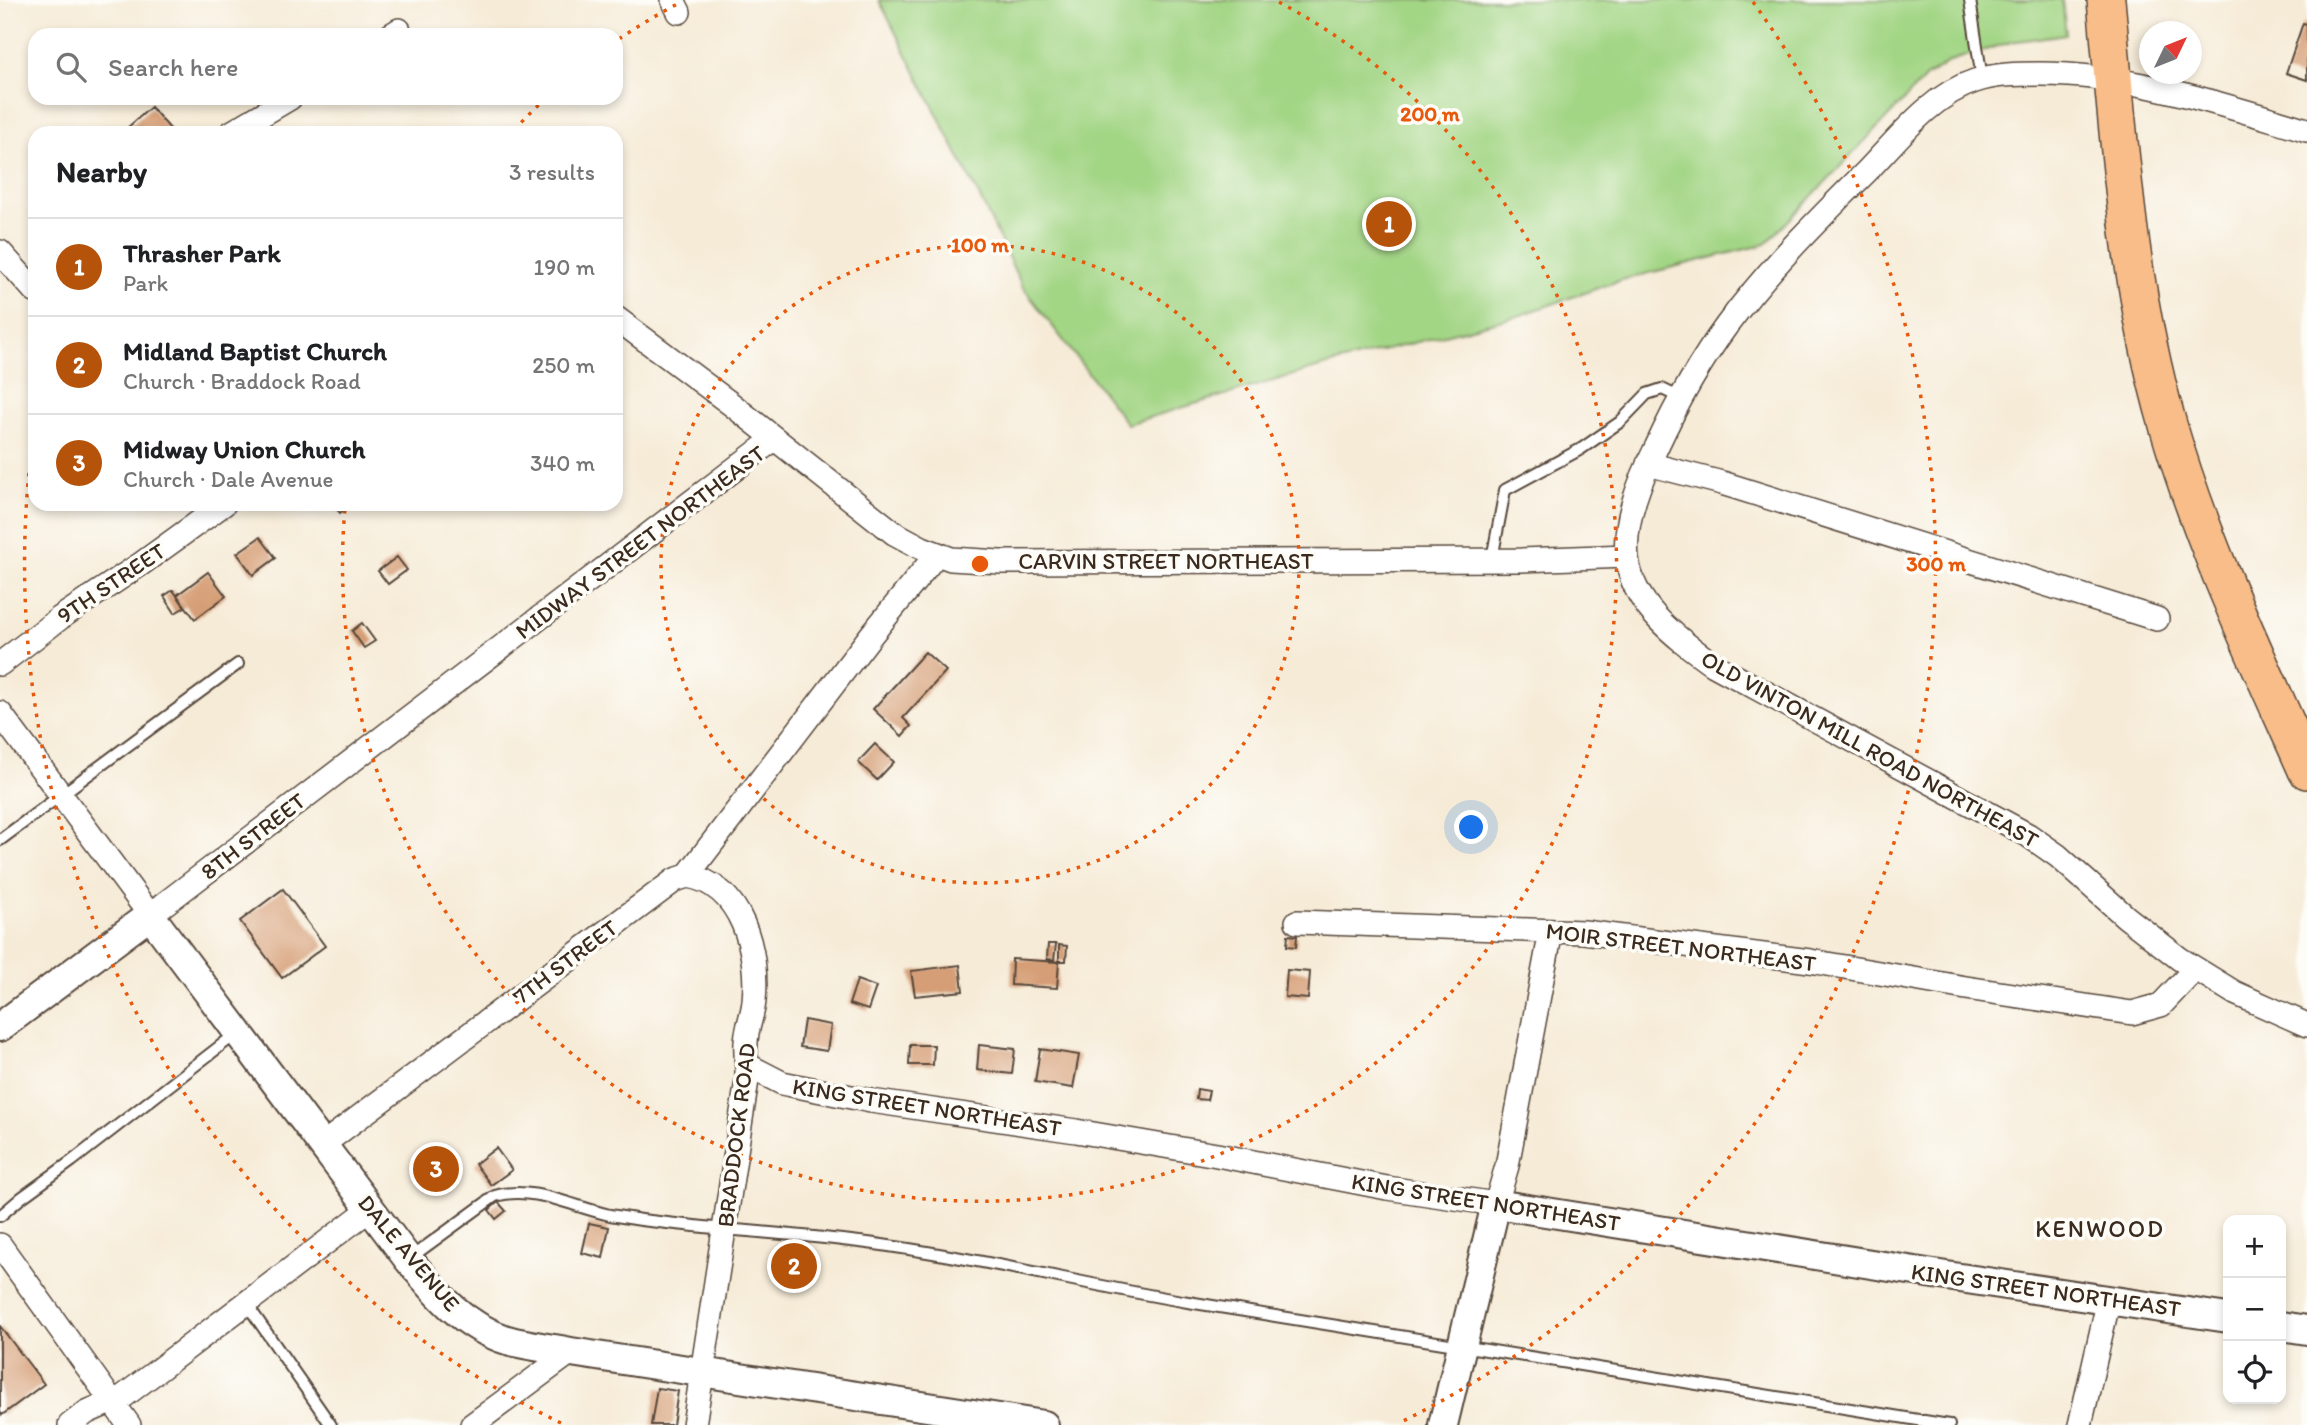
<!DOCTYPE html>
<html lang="en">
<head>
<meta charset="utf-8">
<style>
	:root { --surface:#fff; --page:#f6f6f6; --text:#202124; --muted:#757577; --line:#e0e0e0; --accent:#b45309 }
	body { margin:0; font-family:Itim,sans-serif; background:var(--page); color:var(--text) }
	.controls { position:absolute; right:21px; bottom:21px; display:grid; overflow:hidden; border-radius:14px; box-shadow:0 4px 10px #0003 }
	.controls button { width:63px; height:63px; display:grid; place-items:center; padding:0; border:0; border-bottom:2px solid var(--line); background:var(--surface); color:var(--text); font:35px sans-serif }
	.compass { position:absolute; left:2139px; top:21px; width:63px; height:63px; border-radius:50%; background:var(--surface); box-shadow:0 4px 10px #0003; rotate:47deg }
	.you { position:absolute; left:1472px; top:828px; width:24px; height:24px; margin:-18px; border:5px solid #fff; border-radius:50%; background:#1a73e8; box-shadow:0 0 0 10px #1a73e833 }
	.badge { display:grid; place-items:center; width:46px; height:46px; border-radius:50%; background:var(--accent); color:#fff; font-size:23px; font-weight:700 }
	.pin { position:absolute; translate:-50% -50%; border:4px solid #fff; box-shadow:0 2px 7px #0006 }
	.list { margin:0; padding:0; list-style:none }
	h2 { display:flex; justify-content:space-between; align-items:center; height:91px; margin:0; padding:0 28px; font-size:30px }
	h2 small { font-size:23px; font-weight:400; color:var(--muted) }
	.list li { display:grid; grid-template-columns:46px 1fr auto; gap:21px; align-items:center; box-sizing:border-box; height:98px; padding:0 28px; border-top:2px solid var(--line) }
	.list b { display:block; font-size:26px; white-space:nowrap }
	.list p { margin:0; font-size:23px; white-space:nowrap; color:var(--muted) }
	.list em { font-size:23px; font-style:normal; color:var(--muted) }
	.icon { flex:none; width:38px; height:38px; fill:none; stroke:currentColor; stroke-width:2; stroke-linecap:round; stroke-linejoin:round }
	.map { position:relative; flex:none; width:2307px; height:1425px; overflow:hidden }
	.search { position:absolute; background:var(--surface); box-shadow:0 4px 10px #0003; left:28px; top:28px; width:595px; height:77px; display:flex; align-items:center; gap:18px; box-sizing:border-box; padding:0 24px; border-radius:21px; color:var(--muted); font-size:26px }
	.panel { position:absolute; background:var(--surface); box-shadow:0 4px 10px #0003; left:28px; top:126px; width:595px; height:385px; border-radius:21px }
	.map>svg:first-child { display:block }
</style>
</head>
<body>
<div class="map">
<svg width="2307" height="1425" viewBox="0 0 2307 1425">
	<rect width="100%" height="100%" fill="#fdfcf7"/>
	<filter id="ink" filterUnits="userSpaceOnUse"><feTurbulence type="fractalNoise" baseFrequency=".0143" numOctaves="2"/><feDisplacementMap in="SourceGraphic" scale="14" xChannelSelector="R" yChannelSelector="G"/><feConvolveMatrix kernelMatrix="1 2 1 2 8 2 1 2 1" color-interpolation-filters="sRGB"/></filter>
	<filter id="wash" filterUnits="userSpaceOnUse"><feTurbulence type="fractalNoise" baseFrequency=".00686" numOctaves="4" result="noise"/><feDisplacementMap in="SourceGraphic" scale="28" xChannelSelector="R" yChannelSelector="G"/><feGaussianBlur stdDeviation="1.57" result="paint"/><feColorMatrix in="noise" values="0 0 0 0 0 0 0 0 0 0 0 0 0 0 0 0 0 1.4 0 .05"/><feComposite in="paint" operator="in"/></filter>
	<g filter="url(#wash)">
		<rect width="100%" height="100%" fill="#f6ebd7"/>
		<path fill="#a2d584" stroke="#6e8051" stroke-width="2" d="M 879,0 L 2062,0 L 2066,34 L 2011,42 L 1950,61 L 1926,77 L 1766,244 L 1621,280 L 1518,316 L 1320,367 L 1127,424 L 1022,286 L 983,204 Z"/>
		<g id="blocks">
			<path fill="#d69e76" d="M 2303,23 L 2307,24 L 2307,80 L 2286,73 Z
				M 151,107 L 171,130 L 168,133 L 129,133 L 126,129 Z
				M 333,504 L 353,504 L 340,513 Z
				M 260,537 L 276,558 L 253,575 L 237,553 Z
				M 397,557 L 407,570 L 388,584 L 378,571 Z
				M 208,572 L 226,596 L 195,619 L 177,595 Z
				M 173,590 L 185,607 L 175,613 L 164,596 Z
				M 362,623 L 375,641 L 364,648 L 352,631 Z
				M 925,652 L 946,671 L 903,718 L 911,726 L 902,736 L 873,709 Z
				M 875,744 L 894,762 L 877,780 L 858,762 Z
				M 283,889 L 325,946 L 282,978 L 240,921 Z
				M 1288,935 L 1297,936 L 1296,947 L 1287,946 Z
				M 1048,944 L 1056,944 L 1054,960 L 1047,959 Z
				M 1059,945 L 1067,946 L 1066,961 L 1059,961 Z
				M 1012,959 L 1059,962 L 1057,988 L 1011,985 Z
				M 960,965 L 963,991 L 915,996 L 911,971 Z
				M 1287,970 L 1310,972 L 1308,999 L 1285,997 Z
				M 857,980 L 876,987 L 868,1010 L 849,1004 Z
				M 804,1020 L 831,1025 L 827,1051 L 800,1047 Z
				M 910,1045 L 934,1045 L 933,1065 L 909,1065 Z
				M 979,1045 L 1015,1049 L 1012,1074 L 977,1070 Z
				M 1040,1049 L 1079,1055 L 1073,1088 L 1035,1082 Z
				M 1197,1089 L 1209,1091 L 1207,1100 L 1196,1099 Z
				M 496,1148 L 512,1170 L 491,1185 L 475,1164 Z
				M 498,1202 L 506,1211 L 496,1219 L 489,1210 Z
				M 589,1223 L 609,1227 L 603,1258 L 582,1253 Z
				M 0,1326 L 44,1384 L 2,1415 L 0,1412 Z
				M 657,1388 L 678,1391 L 673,1425 L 651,1425 Z"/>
		</g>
	</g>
	<g filter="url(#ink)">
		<use href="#blocks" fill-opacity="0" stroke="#57473a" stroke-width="2"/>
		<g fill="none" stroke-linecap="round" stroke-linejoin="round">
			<g stroke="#57473a" stroke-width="14">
				<path id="service" d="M 1970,0 L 1982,79
					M 1492,559 L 1505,490 L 1581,449 L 1620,422 L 1647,394 L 1662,389 L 1681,398
					M 0,840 L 238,664
					M 0,1216 L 21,1198 L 72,1161 L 237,1033
					M 410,1258 L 495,1196 C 533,1185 573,1207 610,1215 C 632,1219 654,1222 676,1224 C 744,1232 814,1235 882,1245 C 985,1259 1086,1285 1188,1302 C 1442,1343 1695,1383 1949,1425
					M 246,1303 L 331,1425"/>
			</g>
			<g stroke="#57473a" stroke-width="26">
				<path id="minor" d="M 673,0 L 679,12
					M 391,35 L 399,30
					M 2307,130 C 2220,104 2132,74 2040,74 C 2018,74 1996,74 1975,81 C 1931,95 1898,139 1867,171 C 1818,220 1768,269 1727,325 C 1699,363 1676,405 1656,448 C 1640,480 1623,521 1627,558 C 1633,607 1677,638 1714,665 L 2028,835 L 2058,856 L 2126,917 L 2180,959 L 2235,993 L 2307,1025
					M 231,133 L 290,98
					M 0,252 L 35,291
					M 616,318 L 731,404 L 894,533 L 922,548 L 951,559 L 1000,562 L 1521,560 L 1627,556
					M 1648,464 L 1722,483 L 2157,619
					M 0,664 L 60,618 L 141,564 L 224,504
					M 0,713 L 150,915 L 774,439
					M 687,876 C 742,884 759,953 754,1001 C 753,1015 746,1029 746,1043 C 745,1056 748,1068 747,1080 L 694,1425
					M 1297,922 L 1584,932 L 1810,961 L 1966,988 L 2132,1013 L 2161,1005 L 2195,969
					M 749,1066 L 782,1083 L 871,1101 L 1076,1131 L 1217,1155 L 1387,1188 L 1496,1204 L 1507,1166 L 1551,931
					M 322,1145 L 675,880 L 687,876 L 872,634 L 937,554
					M 0,1245 L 129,1425
					M 70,1425 L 87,1412 L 124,1396 L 370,1209
					M 472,1425 L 571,1352
					M 2080,1425 L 2109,1299"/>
			</g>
			<g stroke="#57473a" stroke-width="32">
				<path id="tertiary" d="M 0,1027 L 150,915 L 408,1259 C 437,1294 463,1326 507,1340 C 528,1346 550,1348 571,1352 L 1044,1425
					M 2281,1326 L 2307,1330
					M 1443,1425 L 1496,1204 L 1940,1275 L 2228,1318"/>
			</g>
			<g stroke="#57473a" stroke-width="40">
				<path id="primary" d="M 2106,0 C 2119,142 2128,287 2168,425 C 2203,545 2256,656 2307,770"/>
			</g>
			<use href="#service" stroke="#fff" stroke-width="10"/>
			<use href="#minor" stroke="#fff" stroke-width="23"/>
			<use href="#tertiary" stroke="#fff" stroke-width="28"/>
			<use href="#primary" stroke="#f8bd89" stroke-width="37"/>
		</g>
	</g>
	<g fill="none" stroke="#e8590c" stroke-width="3.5" stroke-dasharray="3.5 7">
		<circle cx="980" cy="564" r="319"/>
		<path d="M514 130A637 637 0 0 1 546 98M619 39A637 637 0 0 1 681 2M1279 2A637 637 0 1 1 345 508"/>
		<path d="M561 1423A956 956 0 0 1 35 423M1753 2A956 956 0 0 1 1399 1423"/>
	</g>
	<g text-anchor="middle" stroke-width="7" stroke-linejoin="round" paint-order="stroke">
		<g font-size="23" fill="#3b2a1e" stroke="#fdfcf7">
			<text transform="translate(640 542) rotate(-37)" y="8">MIDWAY STREET NORTHEAST</text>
			<text x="1166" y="569">CARVIN STREET NORTHEAST</text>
			<text transform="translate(111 583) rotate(-34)" y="8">9TH STREET</text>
			<text transform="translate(1870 749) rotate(29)" y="8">OLD VINTON MILL ROAD NORTHEAST</text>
			<text transform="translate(253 836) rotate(-38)" y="8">8TH STREET</text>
			<text transform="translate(1681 947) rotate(7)" y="8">MOIR STREET NORTHEAST</text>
			<text transform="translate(565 962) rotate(-37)" y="8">7TH STREET</text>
			<text transform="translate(927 1107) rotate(9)" y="8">KING STREET NORTHEAST</text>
			<text transform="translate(736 1135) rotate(-83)" y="8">BRADDOCK ROAD</text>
			<text transform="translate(1486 1202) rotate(9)" y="8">KING STREET NORTHEAST</text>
			<text transform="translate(409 1253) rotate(50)" y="8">DALE AVENUE</text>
			<text transform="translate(2046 1290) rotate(8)" y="8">KING STREET NORTHEAST</text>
		</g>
		<g font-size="24" letter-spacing="2" fill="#3b2a1e" stroke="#fdfcf7">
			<text x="2100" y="1237">KENWOOD</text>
		</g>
	</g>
	<circle cx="980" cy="564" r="10" fill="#e8590c" stroke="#fdfcf7" stroke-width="3.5"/>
	<g font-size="21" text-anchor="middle" font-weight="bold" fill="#e8590c" stroke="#fdfcf7" stroke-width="7" stroke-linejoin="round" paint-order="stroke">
		<text x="1430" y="121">200 m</text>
		<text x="980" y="252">100 m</text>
		<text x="1936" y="571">300 m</text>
	</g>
</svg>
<div class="controls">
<button>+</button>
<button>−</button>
<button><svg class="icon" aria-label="locate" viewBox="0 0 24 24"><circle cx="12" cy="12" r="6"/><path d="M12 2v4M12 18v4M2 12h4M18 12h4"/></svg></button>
</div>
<svg class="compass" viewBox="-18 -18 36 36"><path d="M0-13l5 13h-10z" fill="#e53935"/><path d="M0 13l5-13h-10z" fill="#757577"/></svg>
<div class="you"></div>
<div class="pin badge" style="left:1389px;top:224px">1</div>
<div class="pin badge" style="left:794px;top:1266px">2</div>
<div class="pin badge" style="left:436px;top:1169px">3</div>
<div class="search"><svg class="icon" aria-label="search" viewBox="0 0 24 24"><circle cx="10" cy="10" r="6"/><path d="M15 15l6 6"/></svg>Search here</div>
<section class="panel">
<h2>Nearby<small>3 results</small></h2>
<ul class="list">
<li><span class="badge">1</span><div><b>Thrasher Park</b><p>Park</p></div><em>190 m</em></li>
<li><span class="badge">2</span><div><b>Midland Baptist Church</b><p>Church · Braddock Road</p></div><em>250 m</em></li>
<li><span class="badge">3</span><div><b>Midway Union Church</b><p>Church · Dale Avenue</p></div><em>340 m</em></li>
</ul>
</section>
</div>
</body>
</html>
